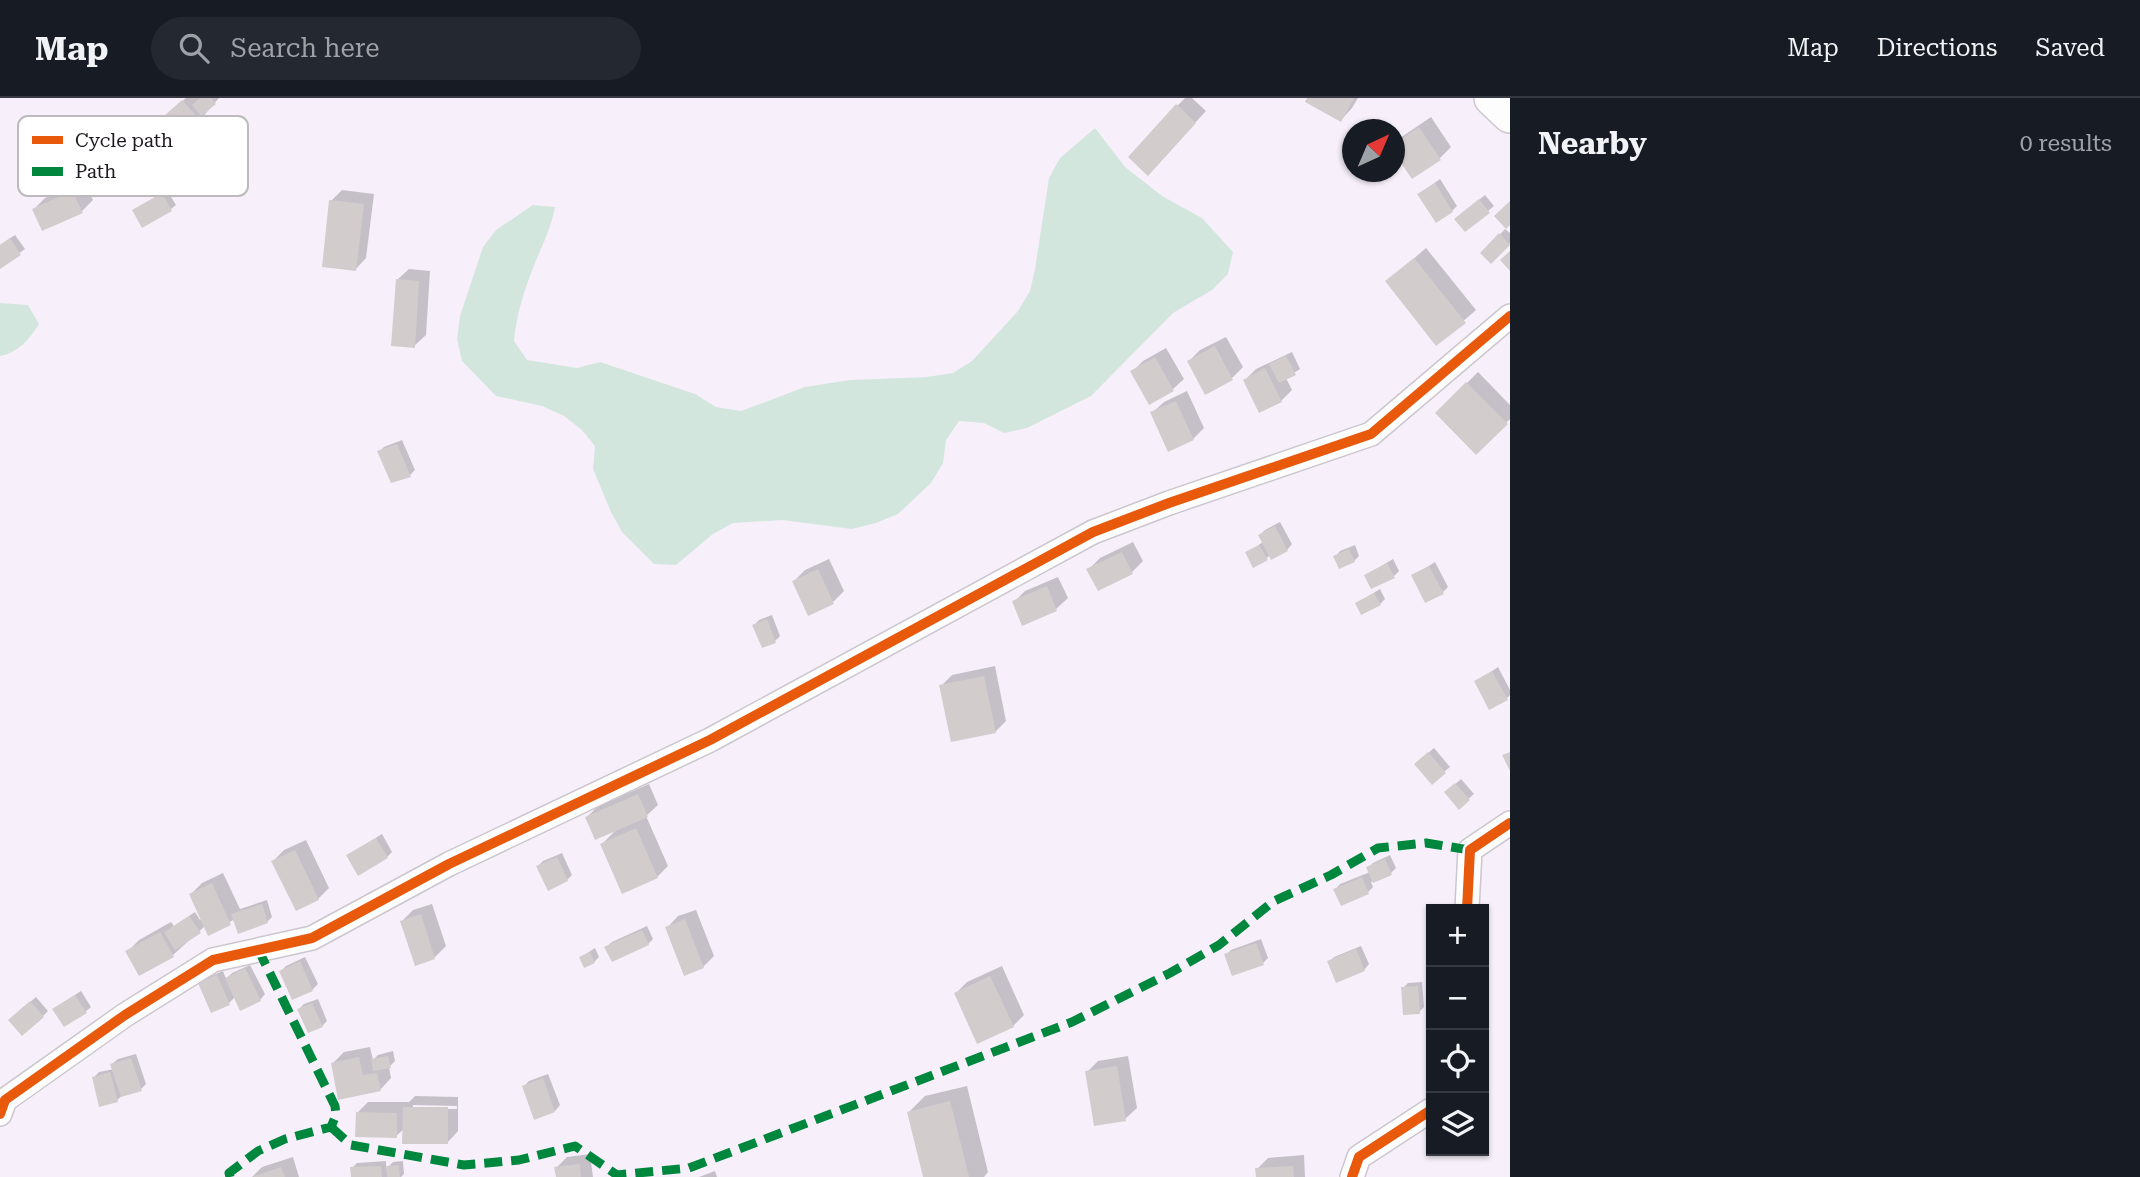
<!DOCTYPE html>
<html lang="en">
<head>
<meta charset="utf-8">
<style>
	:root { --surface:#171b24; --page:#242831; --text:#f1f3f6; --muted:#9ea1a6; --line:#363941 }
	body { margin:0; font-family:"Roboto Serif",serif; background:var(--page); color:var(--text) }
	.controls { position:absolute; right:21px; bottom:21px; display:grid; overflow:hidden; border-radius:0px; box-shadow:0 2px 5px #0004 }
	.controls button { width:63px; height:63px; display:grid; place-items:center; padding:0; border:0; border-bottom:2px solid var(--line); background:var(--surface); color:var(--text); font:35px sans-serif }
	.compass { position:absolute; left:1342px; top:21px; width:63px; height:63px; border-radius:50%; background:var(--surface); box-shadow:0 2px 5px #0004; rotate:44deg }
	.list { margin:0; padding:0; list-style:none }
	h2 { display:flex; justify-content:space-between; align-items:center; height:91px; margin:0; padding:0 28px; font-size:30px }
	h2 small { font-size:23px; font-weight:400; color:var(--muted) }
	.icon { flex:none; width:38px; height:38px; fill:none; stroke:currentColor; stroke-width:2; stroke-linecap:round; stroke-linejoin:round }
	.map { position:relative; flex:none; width:1510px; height:1079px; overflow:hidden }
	header { display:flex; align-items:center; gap:42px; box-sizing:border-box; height:98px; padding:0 35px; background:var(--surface); border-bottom:2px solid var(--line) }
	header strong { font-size:33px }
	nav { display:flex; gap:38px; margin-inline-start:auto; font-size:24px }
	.search { width:490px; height:63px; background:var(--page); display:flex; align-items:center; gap:18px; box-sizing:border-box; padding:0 24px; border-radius:38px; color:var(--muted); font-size:26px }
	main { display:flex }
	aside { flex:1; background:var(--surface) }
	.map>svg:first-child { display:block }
</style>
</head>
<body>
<header>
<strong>Map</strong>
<div class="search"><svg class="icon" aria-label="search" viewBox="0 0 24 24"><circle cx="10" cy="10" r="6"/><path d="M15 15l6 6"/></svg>Search here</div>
<nav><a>Map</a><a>Directions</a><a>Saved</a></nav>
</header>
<main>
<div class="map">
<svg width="1510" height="1079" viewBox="0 0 1510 1079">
	<rect width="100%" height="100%" fill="#f7f0fa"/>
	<path fill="#d3e6de" d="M 1095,30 L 1125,69 L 1162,98 L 1202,120 L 1233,154 L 1228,176 L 1212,192 L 1173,215 L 1091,298 L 1027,330 L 1004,335 L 984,325 L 959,323 L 946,342 L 943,365 L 931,385 L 898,416 L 876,425 L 852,431 L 782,422 L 733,425 L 713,436 L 676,467 L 654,466 L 622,434 L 611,414 L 593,371 L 595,348 L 582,332 L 564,318 L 542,308 L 496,298 L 462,263 L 457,241 L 460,218 L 483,149 L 496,132 L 533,107 L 555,109 C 550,135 539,153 530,178 C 522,199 516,221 514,243 L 527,262 L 577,270 L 600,264 L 695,296 L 716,309 L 741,313 L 805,289 L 850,282 L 927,279 L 953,275 L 972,263 L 1018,213 L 1030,193 L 1035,171 L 1049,80 L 1060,60 Z
		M 0,205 L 28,207 L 39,226 C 29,242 19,254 0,258 Z"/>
	<path fill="#0003" fill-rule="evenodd" d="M 186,0 L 219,0 L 200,22 L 167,16 Z
		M 1185,0 L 1192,0 L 1206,13 L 1159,64 L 1177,8 Z
		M 1309,0 L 1358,0 L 1352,10 L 1341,22 Z
		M 1431,19 L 1451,49 L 1440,60 L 1413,79 L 1394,47 L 1403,38 Z
		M 1440,81 L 1457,108 L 1452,113 L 1419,96 Z
		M 83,83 L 93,102 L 82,113 L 34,111 L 45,100 Z
		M 167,92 L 176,107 L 170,112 L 134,112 Z
		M 342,92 L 374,96 L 366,160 L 355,172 L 331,103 Z
		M 1485,97 L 1494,108 L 1488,113 L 1462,116 Z
		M 1505,131 L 1510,135 L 1510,145 L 1491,164 L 1482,155 Z
		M 15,137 L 25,151 L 0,169 L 0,147 Z
		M 1426,150 L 1476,212 L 1437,246 L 1387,184 Z
		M 409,171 L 430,173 L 426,237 L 414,248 L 397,182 Z
		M 1226,239 L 1243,269 L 1232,280 L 1189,263 L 1200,252 Z
		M 1166,250 L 1184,281 L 1172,292 L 1132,274 L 1143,263 Z
		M 1292,254 L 1300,271 L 1286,280 L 1292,292 L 1281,303 L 1245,282 L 1256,271 Z
		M 1478,274 L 1510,307 L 1510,321 L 1476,354 L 1437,315 Z
		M 1187,293 L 1204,330 L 1193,341 L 1152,315 L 1164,304 Z
		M 402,342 L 415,372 L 410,377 L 379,354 L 384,349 Z
		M 1280,424 L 1292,446 L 1287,452 L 1270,457 L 1266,461 L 1247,455 L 1263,444 L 1260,437 L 1265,432 Z
		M 1133,444 L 1143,463 L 1132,474 L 1089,471 L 1100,460 Z
		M 1355,447 L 1359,458 L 1354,463 L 1335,459 L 1340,453 Z
		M 829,461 L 844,493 L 833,504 L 794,483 L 805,472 Z
		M 1393,461 L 1399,473 L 1394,478 L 1366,477 Z
		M 1435,464 L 1448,489 L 1443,494 L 1413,478 Z
		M 1058,479 L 1068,500 L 1056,511 L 1023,525 L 1014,504 L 1025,493 Z
		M 1380,491 L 1385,501 L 1380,506 L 1357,505 Z
		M 772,517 L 780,538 L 775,543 L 754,527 L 759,522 Z
		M 995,568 L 1006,623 L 995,634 L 941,588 L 952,577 Z
		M 1498,569 L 1510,592 L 1510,597 L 1507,600 L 1476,584 Z
		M 1434,650 L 1450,669 L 1432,684 L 1421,661 Z
		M 1461,681 L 1474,696 L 1459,709 L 1452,689 Z
		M 649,686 L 658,707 L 646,718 L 668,768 L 657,779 L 602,746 L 617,731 L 587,719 L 598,708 Z
		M 382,736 L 392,754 L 387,759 L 348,757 Z
		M 306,742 L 329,790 L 318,801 L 273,763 L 284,752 Z
		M 562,755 L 572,777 L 567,782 L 538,768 L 543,763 Z
		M 1390,757 L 1396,770 L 1391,775 L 1371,784 L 1373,789 L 1368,794 L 1342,806 L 1335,792 L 1340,786 L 1370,774 L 1368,770 L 1373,765 Z
		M 223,775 L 240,811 L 267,802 L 272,819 L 267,824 L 235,821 L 209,835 L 205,828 L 173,857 L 128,853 L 139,842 L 171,824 L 174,828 L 195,814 L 200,822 L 202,821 L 191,796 L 202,785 Z
		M 432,806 L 446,848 L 435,859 L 416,866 L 402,823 L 413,812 Z
		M 696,812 L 714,858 L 703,869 L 667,830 L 678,818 Z
		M 647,828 L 653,841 L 648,846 L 606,849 L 612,844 Z
		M 1261,841 L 1268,860 L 1263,865 L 1226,857 L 1231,852 Z
		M 1361,848 L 1369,866 L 1364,872 L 1329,864 L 1334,859 Z
		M 595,850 L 599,859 L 594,864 L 581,859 Z
		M 305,859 L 318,886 L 312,892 L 293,900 L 281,873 L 286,868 Z
		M 250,867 L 265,896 L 260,902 L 235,899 L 229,905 L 200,885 L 206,880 L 223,873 L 226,881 L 232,875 Z
		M 1002,868 L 1024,917 L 1013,928 L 956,895 L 967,884 Z
		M 1422,884 L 1424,909 L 1419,914 L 1403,890 L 1408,885 Z
		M 81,893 L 91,909 L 85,914 L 59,907 Z
		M 36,899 L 48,913 L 43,918 L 15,917 Z
		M 318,901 L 327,923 L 322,928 L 299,911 L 304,906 Z
		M 370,949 L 373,962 L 378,957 L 393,953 L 395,963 L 389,969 L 391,980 L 380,992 L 333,965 L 344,954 Z
		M 136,956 L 146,986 L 141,991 L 123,997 L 117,1002 L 94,979 L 99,974 L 114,971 L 112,966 L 118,961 Z
		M 1128,958 L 1137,1010 L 1125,1021 L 1087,974 L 1098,963 Z
		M 548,976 L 560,1007 L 555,1013 L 535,1019 L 524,988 L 529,983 Z
		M 967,988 L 988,1074 L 984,1079 L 925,1079 L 909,1014 L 925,998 Z
		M 415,998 L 458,999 L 458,1033 L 447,1045 L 404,1031 L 396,1038 L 357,1015 L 368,1004 L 409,1004 ZM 413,1007 L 457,1008 L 457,1011 L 413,1011 Z
		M 590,1056 L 593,1079 L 557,1079 L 556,1070 L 567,1059 Z
		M 1304,1057 L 1305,1079 L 1257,1079 L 1257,1071 L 1268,1060 Z
		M 293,1059 L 299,1079 L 252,1079 L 262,1069 Z
		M 386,1063 L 386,1071 L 393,1064 L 403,1063 L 404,1076 L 401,1079 L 353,1079 L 352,1070 L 357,1065 Z
		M 715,1073 L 717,1079 L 699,1079 Z"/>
	<path fill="#d3cccd" d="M 200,0 L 211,0 L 216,6 L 201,18 L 192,7 Z
		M 1307,0 L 1354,0 L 1341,24 L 1305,4 Z
		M 182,2 L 201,23 L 172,48 L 154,27 Z
		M 1176,6 L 1196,25 L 1148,78 L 1128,59 Z
		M 1419,29 L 1441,62 L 1412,81 L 1394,55 L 1394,46 Z
		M 1435,85 L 1453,114 L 1436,125 L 1417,96 Z
		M 72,93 L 83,115 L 42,133 L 32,111 Z
		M 162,95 L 172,113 L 142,130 L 132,112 Z
		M 1479,101 L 1490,115 L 1465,134 L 1454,121 Z
		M 329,102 L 364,106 L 356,173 L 322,169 Z
		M 1510,103 L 1510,127 L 1506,131 L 1494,118 Z
		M 1499,135 L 1510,147 L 1491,166 L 1480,155 Z
		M 10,140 L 21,157 L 0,171 L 0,147 Z
		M 1510,153 L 1510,173 L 1500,162 Z
		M 1414,160 L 1466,225 L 1436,248 L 1385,183 Z
		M 396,181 L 419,183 L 415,250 L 391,248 Z
		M 1215,248 L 1233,282 L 1205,297 L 1187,263 Z
		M 1286,258 L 1296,277 L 1279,285 L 1269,266 Z
		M 1155,259 L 1174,293 L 1149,307 L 1130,273 Z
		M 1265,270 L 1282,304 L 1259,315 L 1243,282 Z
		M 1466,284 L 1508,326 L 1476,357 L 1435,315 Z
		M 1176,303 L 1194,342 L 1168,354 L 1150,314 Z
		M 397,346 L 411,379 L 391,385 L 377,353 Z
		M 1275,428 L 1288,453 L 1271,462 L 1258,437 Z
		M 1259,447 L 1268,462 L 1253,470 L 1245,454 Z
		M 1349,451 L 1355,464 L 1339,471 L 1333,458 Z
		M 1122,454 L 1133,476 L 1098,493 L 1086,471 Z
		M 1387,465 L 1395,480 L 1371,491 L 1364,477 Z
		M 1429,468 L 1444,496 L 1425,505 L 1411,477 Z
		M 818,471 L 834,506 L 808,518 L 792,483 Z
		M 1047,488 L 1057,513 L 1022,528 L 1012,503 Z
		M 1374,495 L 1381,507 L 1361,517 L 1355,505 Z
		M 767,521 L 776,545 L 762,550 L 752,527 Z
		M 1492,573 L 1508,602 L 1489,612 L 1474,583 Z
		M 984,578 L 996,635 L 951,644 L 939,587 Z
		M 1428,654 L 1446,675 L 1432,687 L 1414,666 Z
		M 1510,654 L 1510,673 L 1502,657 Z
		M 1455,685 L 1470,702 L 1459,712 L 1444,694 Z
		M 638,696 L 648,719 L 595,742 L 585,719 Z
		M 636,730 L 658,780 L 622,796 L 600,746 Z
		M 376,740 L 388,760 L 358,778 L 346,757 Z
		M 295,752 L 319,802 L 296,813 L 271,763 Z
		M 557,759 L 568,783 L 548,793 L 536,768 Z
		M 1385,761 L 1392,777 L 1373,785 L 1366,769 Z
		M 1362,779 L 1369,796 L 1341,808 L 1333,791 Z
		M 212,785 L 231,827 L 208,838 L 189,796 Z
		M 262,806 L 268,825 L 238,836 L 231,816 Z
		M 421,816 L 435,861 L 415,868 L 400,823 Z
		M 189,818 L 201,835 L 175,852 L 164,834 Z
		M 685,821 L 704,870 L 684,878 L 665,829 Z
		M 642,832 L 649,847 L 612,864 L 604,849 Z
		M 160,834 L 174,859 L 139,878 L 125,853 Z
		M 1256,845 L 1264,867 L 1232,878 L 1224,856 Z
		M 1356,851 L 1365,873 L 1336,885 L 1327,863 Z
		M 590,854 L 595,865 L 584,870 L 579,859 Z
		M 300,863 L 313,893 L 292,902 L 279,873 Z
		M 245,870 L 261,903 L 240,913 L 225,880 Z
		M 217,877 L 230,907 L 211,915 L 198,885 Z
		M 990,878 L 1014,929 L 977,946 L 954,895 Z
		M 1418,888 L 1420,916 L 1403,917 L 1401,889 Z
		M 75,897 L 87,915 L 64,929 L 52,911 Z
		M 30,903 L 44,919 L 22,938 L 8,922 Z
		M 312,905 L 323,929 L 308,935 L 297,911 Z
		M 388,958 L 391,970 L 373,973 L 371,961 Z
		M 359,959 L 363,977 L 377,975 L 381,993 L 338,1002 L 331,965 Z
		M 131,960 L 142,993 L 121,999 L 110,966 Z
		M 1117,968 L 1126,1023 L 1094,1028 L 1085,973 Z
		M 110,974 L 118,1004 L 99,1009 L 92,979 Z
		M 543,980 L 555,1014 L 534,1022 L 522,988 Z
		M 950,1003 L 969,1079 L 923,1079 L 907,1014 Z
		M 403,1009 L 448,1009 L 448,1046 L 402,1046 Z
		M 356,1014 L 397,1015 L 397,1040 L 355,1039 Z
		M 580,1066 L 581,1079 L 556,1079 L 554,1069 Z
		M 399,1067 L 400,1079 L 387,1079 L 386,1068 Z
		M 381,1068 L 382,1079 L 351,1079 L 350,1069 Z
		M 1293,1068 L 1294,1079 L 1256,1079 L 1255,1070 Z
		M 281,1069 L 285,1079 L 252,1079 Z"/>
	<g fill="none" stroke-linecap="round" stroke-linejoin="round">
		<g stroke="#ccc6cf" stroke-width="26">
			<path id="minor" d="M 1467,811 L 1470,752 L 1510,725
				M 0,1016 L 5,1002 L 125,917 L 213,862 L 312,840 L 449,766 L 710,642 L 1093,434 L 1169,405 L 1371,336 L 1510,218
				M 1352,1079 L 1359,1059 L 1431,1012"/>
		</g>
		<g stroke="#ccc6cf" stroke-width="38">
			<path id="primary" d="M 1492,0 L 1510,17"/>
		</g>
		<use href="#minor" stroke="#fefdfe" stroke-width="23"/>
		<use href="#primary" stroke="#fefdfe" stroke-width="35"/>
		<path stroke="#00873e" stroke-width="9" stroke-dasharray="18 9" stroke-linecap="butt" d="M 331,1029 L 351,1047 L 464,1067 L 519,1062 L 575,1048 L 617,1077 L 689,1070 L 1072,924 L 1170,875 L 1219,847 L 1274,803 L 1331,777 L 1378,750 L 1426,745 L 1470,752
			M 230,1079 L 229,1075 L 258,1053 L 285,1041 L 331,1029 L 336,1017 L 335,1008 L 258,851"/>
		<g stroke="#fff" stroke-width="15">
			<path id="cycleway" d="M 1467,811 L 1470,752 L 1510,725
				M 0,1016 L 5,1002 L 125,917 L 213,862 L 312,840 L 449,766 L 710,642 L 1093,434 L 1169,405 L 1371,336 L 1510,218
				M 1352,1079 L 1359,1059 L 1431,1012"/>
		</g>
		<use href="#cycleway" stroke="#e8590c" stroke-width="10"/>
	</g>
	<rect x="18" y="18" width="230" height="80" rx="10" fill="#fff" stroke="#bcbabc" stroke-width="2"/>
	<rect x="32" y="38" width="31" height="8" fill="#e8590c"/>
	<rect x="32" y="69" width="31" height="9" fill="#00873e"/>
	<g font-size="19" fill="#1f1a21">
		<text x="75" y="49">Cycle path</text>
		<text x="75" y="80">Path</text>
	</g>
</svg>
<div class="controls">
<button>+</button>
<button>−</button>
<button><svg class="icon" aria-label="locate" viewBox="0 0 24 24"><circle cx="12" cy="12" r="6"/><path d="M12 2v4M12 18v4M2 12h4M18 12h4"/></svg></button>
<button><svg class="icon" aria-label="layers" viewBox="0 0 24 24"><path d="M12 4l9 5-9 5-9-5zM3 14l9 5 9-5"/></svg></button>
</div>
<svg class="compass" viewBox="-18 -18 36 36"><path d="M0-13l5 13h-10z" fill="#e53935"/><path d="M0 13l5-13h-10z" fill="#9ea1a6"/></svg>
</div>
<aside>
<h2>Nearby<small>0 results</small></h2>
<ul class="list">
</ul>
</aside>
</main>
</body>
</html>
